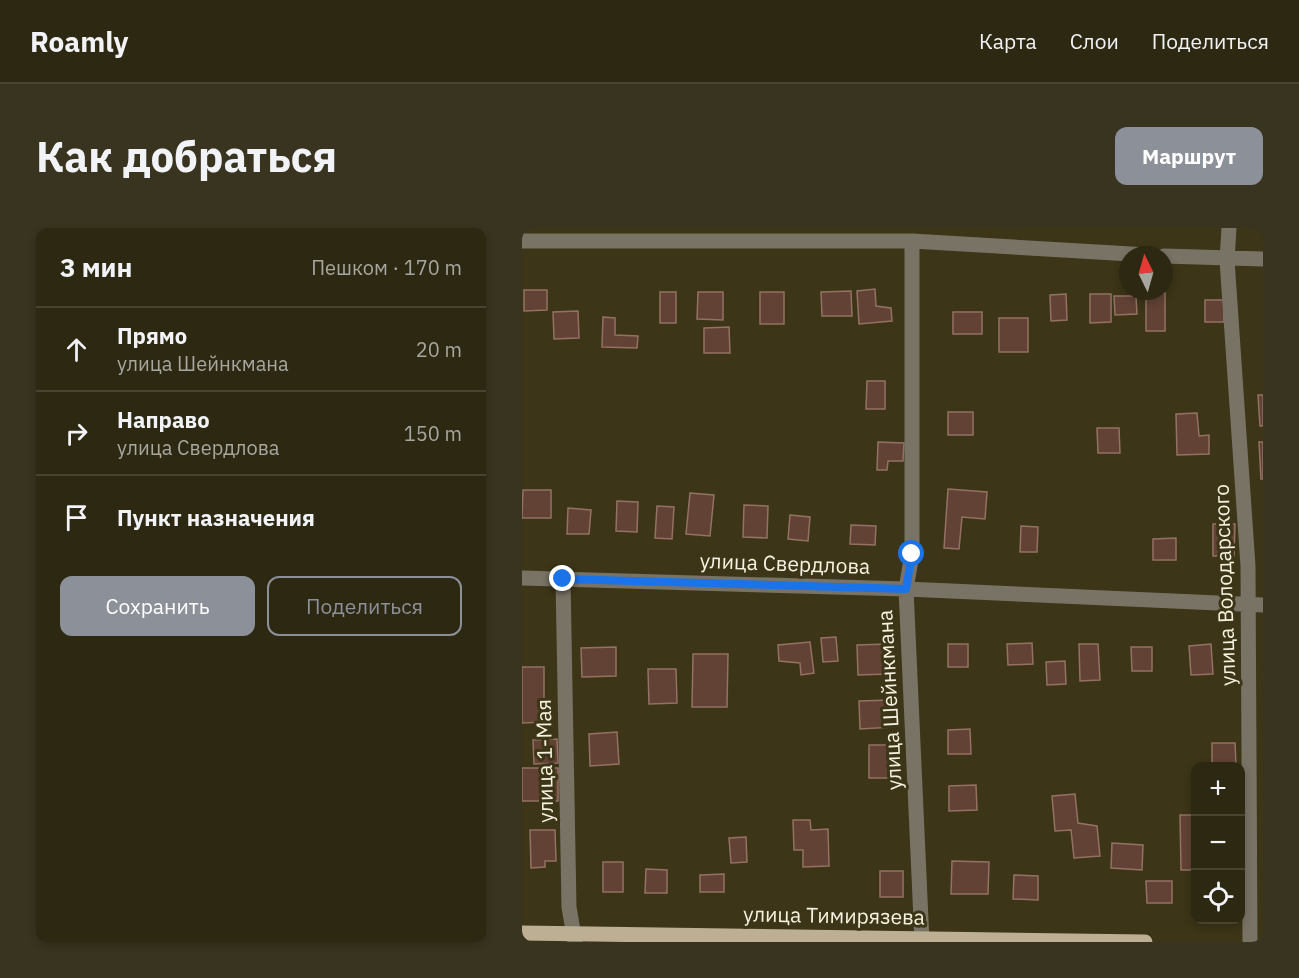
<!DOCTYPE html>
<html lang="ru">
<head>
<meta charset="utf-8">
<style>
	:root { --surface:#2d2811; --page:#39341f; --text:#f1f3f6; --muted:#a7a69f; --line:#484431; --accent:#8c9099 }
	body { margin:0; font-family:"IBM Plex Sans",sans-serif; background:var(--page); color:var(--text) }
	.controls { position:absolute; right:18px; bottom:18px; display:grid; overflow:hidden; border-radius:12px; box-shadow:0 3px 9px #0003 }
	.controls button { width:54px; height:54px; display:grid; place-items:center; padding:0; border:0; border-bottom:2px solid var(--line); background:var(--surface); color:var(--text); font:30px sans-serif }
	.compass { position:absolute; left:597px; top:18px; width:54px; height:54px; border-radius:50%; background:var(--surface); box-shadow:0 3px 9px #0003; rotate:355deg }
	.stop { position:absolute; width:18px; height:18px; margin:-14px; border:4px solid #1a73e8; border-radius:50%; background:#fff }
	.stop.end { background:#1a73e8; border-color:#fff; box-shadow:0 2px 6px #0008 }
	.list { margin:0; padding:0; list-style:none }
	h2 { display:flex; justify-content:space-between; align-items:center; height:78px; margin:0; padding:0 24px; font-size:26px }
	h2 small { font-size:20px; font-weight:400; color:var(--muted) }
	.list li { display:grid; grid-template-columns:39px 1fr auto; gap:18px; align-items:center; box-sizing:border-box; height:84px; padding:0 24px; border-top:2px solid var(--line) }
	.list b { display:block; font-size:22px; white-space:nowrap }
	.list p { margin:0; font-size:20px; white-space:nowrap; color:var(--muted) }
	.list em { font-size:20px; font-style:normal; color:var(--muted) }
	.actions { display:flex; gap:12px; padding:18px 24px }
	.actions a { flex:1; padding:14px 0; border:2px solid var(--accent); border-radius:12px; text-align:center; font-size:21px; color:var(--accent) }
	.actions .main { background:var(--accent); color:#fff }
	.icon { flex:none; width:33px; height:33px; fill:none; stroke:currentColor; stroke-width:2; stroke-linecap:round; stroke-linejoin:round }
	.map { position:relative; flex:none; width:741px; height:714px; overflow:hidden; border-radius:12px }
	header { display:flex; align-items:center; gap:36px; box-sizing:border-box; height:84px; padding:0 30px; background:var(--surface); border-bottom:2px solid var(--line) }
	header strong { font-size:28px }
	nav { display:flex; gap:33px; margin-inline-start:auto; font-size:21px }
	.intro { display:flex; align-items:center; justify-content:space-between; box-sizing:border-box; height:144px; padding:0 36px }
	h1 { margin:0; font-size:42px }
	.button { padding:15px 27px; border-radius:12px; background:var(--accent); color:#fff; font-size:21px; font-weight:700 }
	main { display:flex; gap:36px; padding:0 36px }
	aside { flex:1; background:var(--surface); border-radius:12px; box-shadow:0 3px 9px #0003 }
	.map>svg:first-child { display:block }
</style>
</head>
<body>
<header>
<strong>Roamly</strong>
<nav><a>Карта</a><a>Слои</a><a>Поделиться</a></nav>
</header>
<div class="intro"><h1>Как добраться</h1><a class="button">Маршрут</a></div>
<main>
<aside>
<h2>3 мин<small>Пешком · 170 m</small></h2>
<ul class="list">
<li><svg class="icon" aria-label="ahead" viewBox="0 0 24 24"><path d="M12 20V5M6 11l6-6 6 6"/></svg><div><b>Прямо</b><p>улица Шейнкмана</p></div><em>20 m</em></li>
<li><svg class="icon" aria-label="right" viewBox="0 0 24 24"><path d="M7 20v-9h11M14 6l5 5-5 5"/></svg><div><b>Направо</b><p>улица Свердлова</p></div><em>150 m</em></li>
<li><svg class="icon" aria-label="arrive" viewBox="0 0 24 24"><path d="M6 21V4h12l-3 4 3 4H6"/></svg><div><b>Пункт назначения</b></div></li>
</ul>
<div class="actions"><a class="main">Сохранить</a><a>Поделиться</a></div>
</aside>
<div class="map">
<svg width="741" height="714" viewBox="0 0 741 714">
	<rect width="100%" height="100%" fill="#3c3517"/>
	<path fill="#614235" stroke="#937264" stroke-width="1.5" d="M 353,61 L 354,78 L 369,80 L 370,93 L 337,96 L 335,63 Z
		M 2,62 L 25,62 L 25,82 L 2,83 Z
		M 329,63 L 330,88 L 300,88 L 299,64 Z
		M 138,64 L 154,64 L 154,95 L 138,95 Z
		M 176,64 L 201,64 L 201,92 L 175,91 Z
		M 238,64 L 262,64 L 262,96 L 238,96 Z
		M 624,65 L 643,65 L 643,103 L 624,103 Z
		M 544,66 L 545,92 L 529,93 L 528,67 Z
		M 568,66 L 589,66 L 589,94 L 568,95 Z
		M 592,68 L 614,68 L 615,86 L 593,87 Z
		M 683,72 L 702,72 L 702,94 L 683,94 Z
		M 56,83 L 57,110 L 32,111 L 31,84 Z
		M 431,84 L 460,84 L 460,106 L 431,106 Z
		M 81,89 L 93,90 L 93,107 L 116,108 L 115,120 L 80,119 Z
		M 477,90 L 506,90 L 506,124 L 477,124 Z
		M 207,99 L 208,125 L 182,125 L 182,100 Z
		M 345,153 L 363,153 L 363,181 L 344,181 Z
		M 736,167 L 741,167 L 741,198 L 738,198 Z
		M 426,184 L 451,184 L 451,207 L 426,207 Z
		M 675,185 L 677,208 L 687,207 L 687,226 L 655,227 L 654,186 Z
		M 575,200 L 597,200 L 598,225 L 576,225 Z
		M 356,214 L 382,215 L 381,233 L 366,233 L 365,242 L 355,242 Z
		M 737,214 L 741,214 L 741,251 L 739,251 Z
		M 426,261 L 465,264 L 463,291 L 440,289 L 437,321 L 422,320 Z
		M 1,262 L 29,262 L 29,290 L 0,290 Z
		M 168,265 L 192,267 L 188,308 L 164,306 Z
		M 95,273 L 116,274 L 115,304 L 94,303 Z
		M 222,277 L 246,278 L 245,310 L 221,309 Z
		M 135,278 L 152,279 L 150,311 L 133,310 Z
		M 46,280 L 69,282 L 67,306 L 45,306 Z
		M 268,287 L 288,289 L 286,313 L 266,311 Z
		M 691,296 L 713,296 L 712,328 L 691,328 Z
		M 329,297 L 354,298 L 353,317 L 328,316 Z
		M 499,298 L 516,299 L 515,324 L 498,324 Z
		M 654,310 L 654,332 L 631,332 L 631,311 Z
		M 314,409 L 316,433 L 301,434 L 299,410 Z
		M 288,414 L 292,445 L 279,447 L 278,435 L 257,433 L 256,417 Z
		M 510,415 L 511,436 L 486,437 L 485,416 Z
		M 365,416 L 366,446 L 336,447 L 335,417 Z
		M 426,416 L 446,416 L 446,439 L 426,439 Z
		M 557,416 L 576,416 L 578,452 L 558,453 Z
		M 689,416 L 691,446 L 669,447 L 667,418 Z
		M 94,419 L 94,448 L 60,449 L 59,420 Z
		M 609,419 L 630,419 L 630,443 L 610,443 Z
		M 171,426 L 206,426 L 205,479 L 170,479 Z
		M 543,433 L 544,456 L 525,457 L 524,434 Z
		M 0,439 L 22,439 L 22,494 L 0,495 Z
		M 126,441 L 154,441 L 155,475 L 127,476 Z
		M 369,472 L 371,499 L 338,501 L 337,473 Z
		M 448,501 L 449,526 L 426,526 L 426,502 Z
		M 95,504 L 97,536 L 68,538 L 67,506 Z
		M 35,511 L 36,535 L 12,536 L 11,512 Z
		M 690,515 L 713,515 L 714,537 L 690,537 Z
		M 347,517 L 374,517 L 374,550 L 347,550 Z
		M 0,540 L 36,540 L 36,573 L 0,573 Z
		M 454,557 L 455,582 L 427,583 L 427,558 Z
		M 553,566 L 556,595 L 575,598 L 578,628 L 552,630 L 549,602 L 533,603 L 530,568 Z
		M 658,587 L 674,587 L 674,642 L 659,642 Z
		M 271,592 L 288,592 L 289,602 L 306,601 L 307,638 L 281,639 L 281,622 L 272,622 Z
		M 8,602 L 33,602 L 34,633 L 23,633 L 23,639 L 9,640 Z
		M 224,609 L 225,634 L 209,635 L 207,610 Z
		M 590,615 L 621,617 L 620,642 L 589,640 Z
		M 430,633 L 467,634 L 466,666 L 429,666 Z
		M 81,634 L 101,634 L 101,664 L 81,664 Z
		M 124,641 L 145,642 L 145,665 L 123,665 Z
		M 358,643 L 381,643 L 381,669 L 358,669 Z
		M 202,646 L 202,664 L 178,664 L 178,647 Z
		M 492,647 L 516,648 L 516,672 L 491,671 Z
		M 624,653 L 650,653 L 650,675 L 625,675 Z"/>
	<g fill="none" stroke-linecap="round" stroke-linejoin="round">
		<path stroke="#797366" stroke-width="15" d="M 707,0 L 705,32 L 726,338 L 728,714
			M 0,13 L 390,13 L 626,27
			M 390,13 L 390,326 L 384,361 L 400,714
			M 642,28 L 741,31
			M 0,350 L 384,361 L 741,377
			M 41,351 L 47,679 L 53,714"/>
		<path stroke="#bcaf94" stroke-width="15" d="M 0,705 L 623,714"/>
	</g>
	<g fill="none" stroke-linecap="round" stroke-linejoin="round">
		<path stroke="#1a73e8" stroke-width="8" d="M 41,351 L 384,361 L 390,326"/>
	</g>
	<g text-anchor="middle" stroke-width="6" stroke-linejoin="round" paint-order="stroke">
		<g font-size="21" fill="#f6f2e1" stroke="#3c3517">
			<text transform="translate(263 336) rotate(2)" y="7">улица Свердлова</text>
			<text transform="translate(703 357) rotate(-92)" y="7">улица Володарского</text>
			<text transform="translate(368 472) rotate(-93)" y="7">улица Шейнкмана</text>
			<text transform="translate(23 533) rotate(-91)" y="7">улица 1-Мая</text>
			<text transform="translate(312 688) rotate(1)" y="7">улица Тимирязева</text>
		</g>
	</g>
</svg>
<div class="controls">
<button>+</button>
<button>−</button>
<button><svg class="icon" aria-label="locate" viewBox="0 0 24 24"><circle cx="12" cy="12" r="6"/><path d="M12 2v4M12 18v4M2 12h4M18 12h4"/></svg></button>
</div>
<svg class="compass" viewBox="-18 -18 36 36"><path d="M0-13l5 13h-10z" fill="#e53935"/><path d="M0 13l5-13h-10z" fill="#a7a69f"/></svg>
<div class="stop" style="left:390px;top:326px"></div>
<div class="stop end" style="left:41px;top:351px"></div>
</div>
</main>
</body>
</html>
